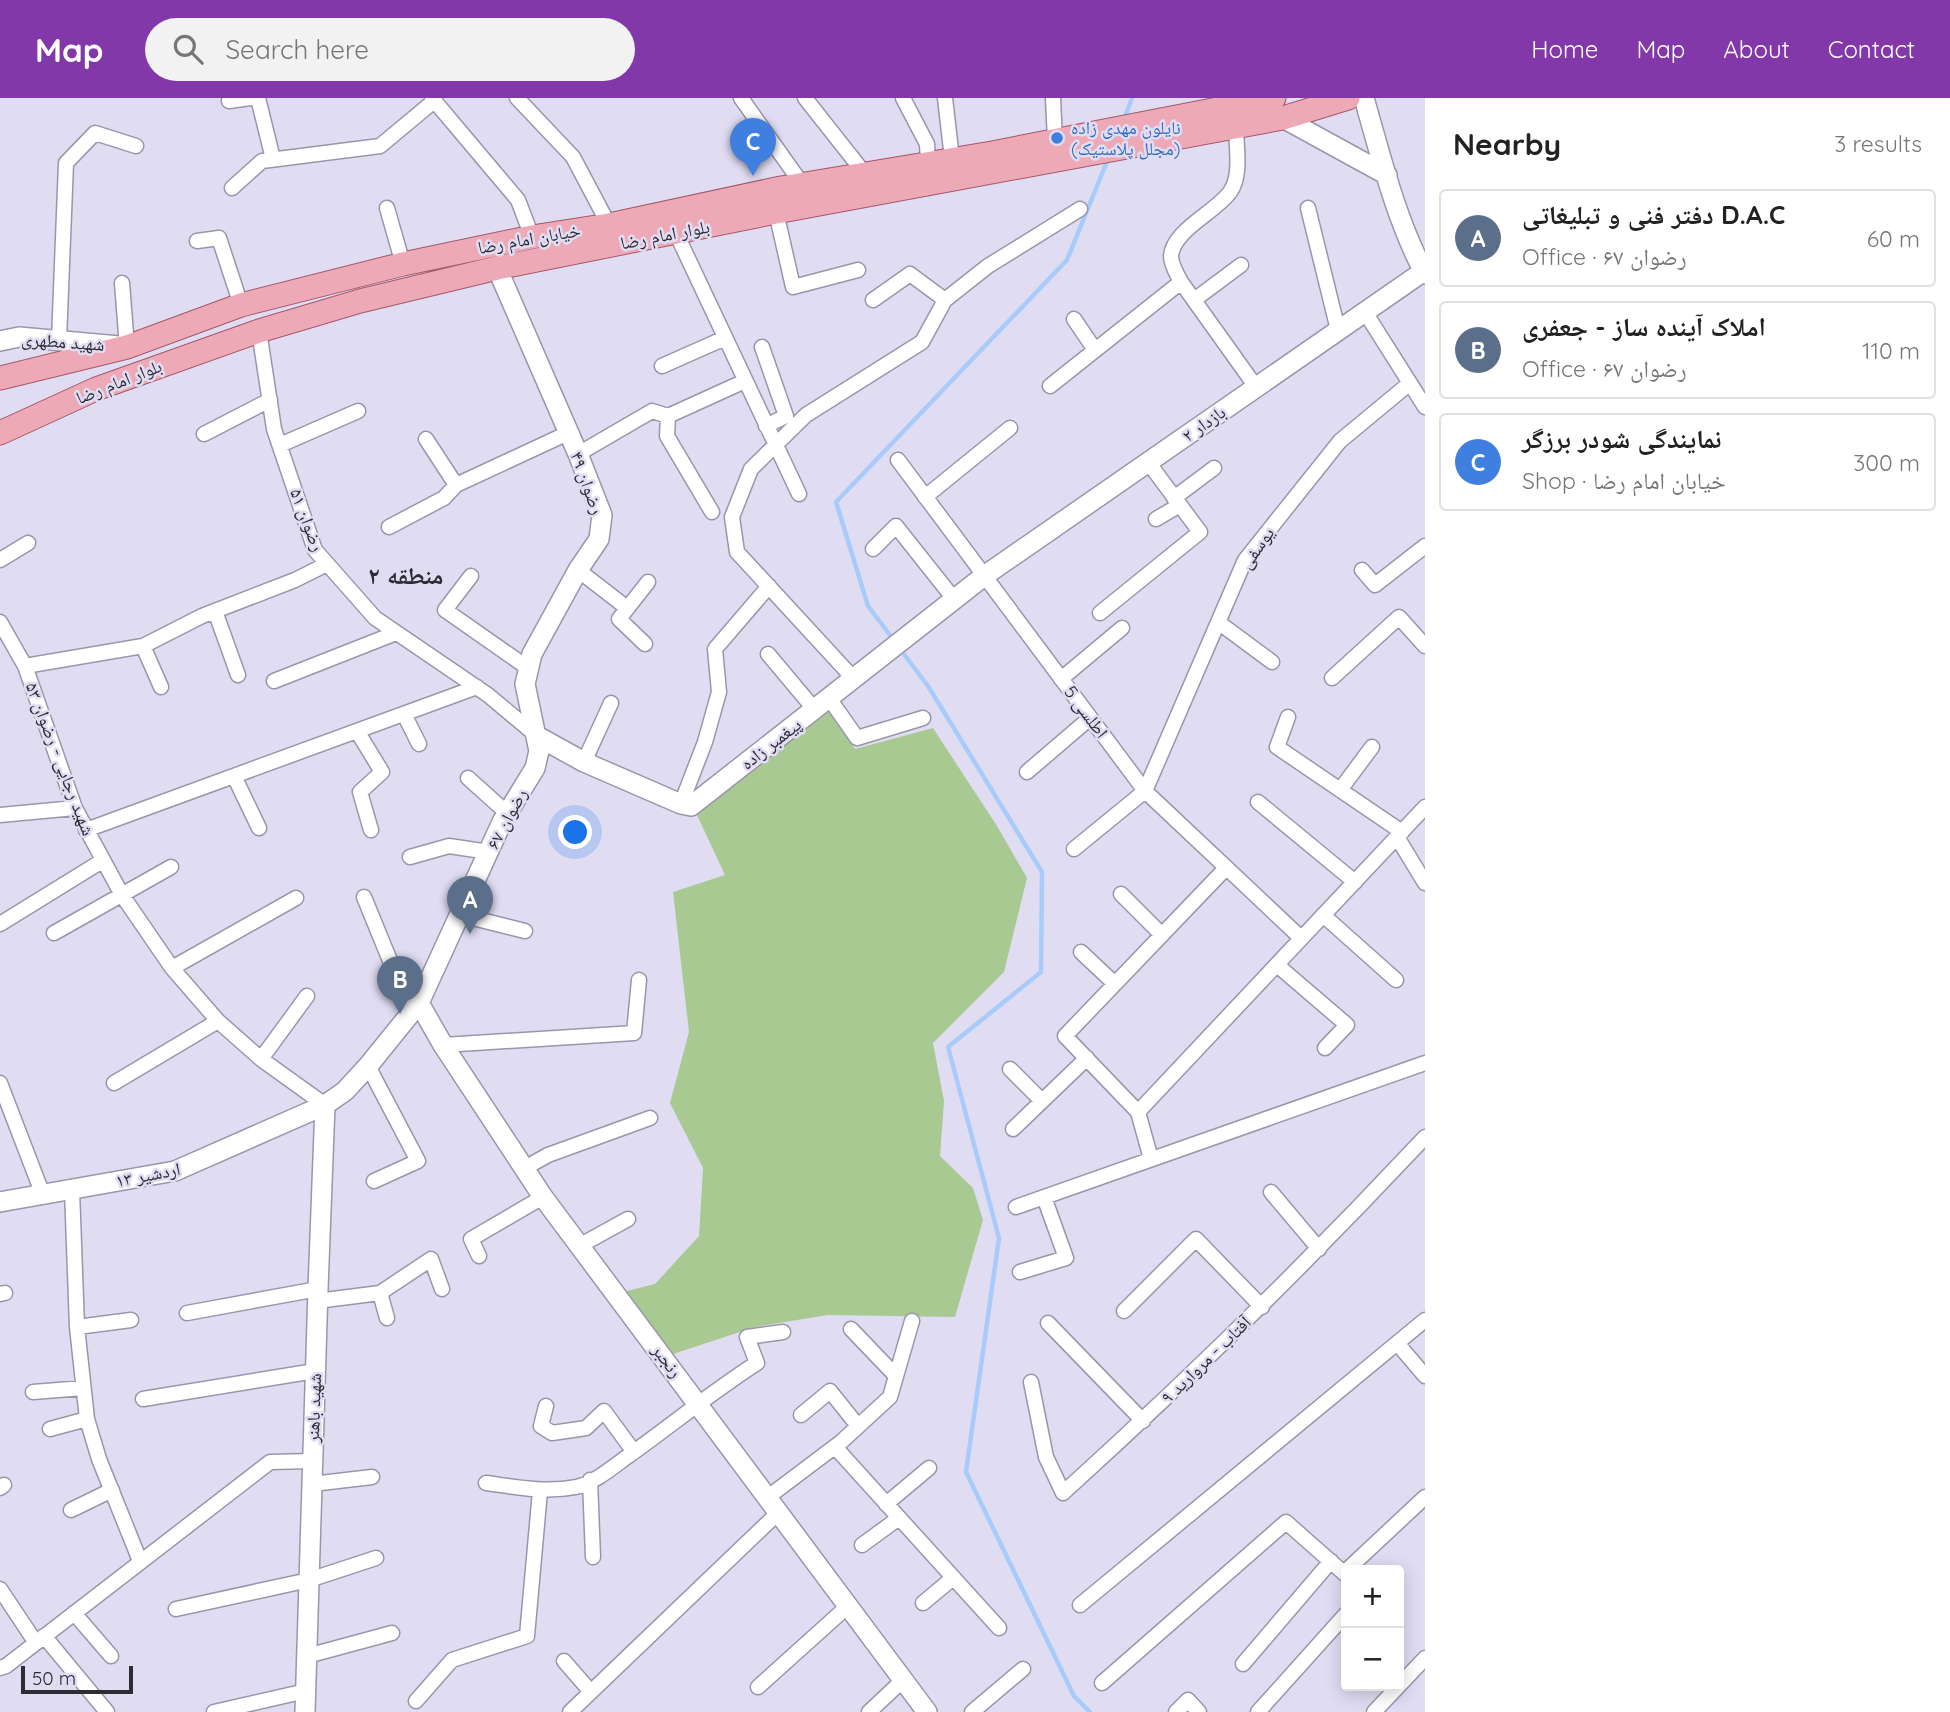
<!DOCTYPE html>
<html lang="en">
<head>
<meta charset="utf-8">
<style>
	:root { --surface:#fff; --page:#f2f2f2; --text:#222; --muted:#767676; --line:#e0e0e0; --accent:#8338a9 }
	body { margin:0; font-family:Quicksand,"Noto Naskh Arabic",sans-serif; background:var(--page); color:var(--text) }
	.controls { position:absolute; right:21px; bottom:21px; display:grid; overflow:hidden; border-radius:7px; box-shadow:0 4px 18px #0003 }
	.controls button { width:63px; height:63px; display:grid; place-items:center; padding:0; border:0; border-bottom:2px solid var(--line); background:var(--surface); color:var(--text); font:35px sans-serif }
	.scale { position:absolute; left:21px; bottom:18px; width:112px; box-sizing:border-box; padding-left:7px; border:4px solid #2d2b34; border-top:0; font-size:19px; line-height:24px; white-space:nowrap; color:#2d2b34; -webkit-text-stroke:5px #e0ddf3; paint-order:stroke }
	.you { position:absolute; left:576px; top:735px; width:24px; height:24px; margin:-18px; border:5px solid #fff; border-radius:50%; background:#1a73e8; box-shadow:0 0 0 10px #1a73e833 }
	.badge { display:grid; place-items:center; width:46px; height:46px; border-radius:50%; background:var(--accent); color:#fff; font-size:23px; font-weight:700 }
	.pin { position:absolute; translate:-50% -58px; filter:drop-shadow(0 2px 4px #0008) }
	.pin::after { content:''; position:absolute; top:37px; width:24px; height:21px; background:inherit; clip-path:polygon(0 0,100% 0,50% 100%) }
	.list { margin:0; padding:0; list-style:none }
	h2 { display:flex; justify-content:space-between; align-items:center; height:91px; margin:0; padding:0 28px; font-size:30px }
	h2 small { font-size:23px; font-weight:400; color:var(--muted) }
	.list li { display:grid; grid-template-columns:46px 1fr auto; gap:21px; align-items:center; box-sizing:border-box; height:98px; margin:0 14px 14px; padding:0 14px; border:2px solid var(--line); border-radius:7px }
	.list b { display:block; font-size:26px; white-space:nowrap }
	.list p { margin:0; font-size:23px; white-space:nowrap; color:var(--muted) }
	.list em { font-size:23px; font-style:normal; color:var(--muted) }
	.icon { flex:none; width:38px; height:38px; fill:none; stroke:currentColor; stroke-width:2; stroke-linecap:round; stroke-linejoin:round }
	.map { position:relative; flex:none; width:1425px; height:1614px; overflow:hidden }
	header { display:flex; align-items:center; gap:42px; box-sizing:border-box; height:98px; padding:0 35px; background:var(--accent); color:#fff }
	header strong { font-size:33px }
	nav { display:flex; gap:38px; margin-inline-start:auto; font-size:24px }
	.search { width:490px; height:63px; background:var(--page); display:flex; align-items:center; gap:18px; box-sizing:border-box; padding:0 24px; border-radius:38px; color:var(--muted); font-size:26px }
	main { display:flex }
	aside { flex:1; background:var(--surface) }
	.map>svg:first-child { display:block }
</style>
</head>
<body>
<header>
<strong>Map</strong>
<div class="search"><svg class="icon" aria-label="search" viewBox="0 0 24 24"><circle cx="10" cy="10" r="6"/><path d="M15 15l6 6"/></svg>Search here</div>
<nav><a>Home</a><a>Map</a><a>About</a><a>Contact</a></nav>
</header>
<main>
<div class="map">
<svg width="1425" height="1614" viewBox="0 0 1425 1614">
	<rect width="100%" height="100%" fill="#e0ddf3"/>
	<path fill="#a9c993" d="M 830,613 L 855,651 L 933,630 L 997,728 L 1027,780 L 1004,874 L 933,945 L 944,1003 L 940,1058 L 973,1090 L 983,1122 L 955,1219 L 828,1217 L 755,1229 L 658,1261 L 611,1197 L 655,1186 L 699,1138 L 703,1070 L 670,1005 L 689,934 L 673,794 L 725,777 L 696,715 Z"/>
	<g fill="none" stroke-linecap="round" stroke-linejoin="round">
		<path stroke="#a9cbfa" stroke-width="4.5" d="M 1124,21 L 1132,0
			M 893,541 L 868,508 L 836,404 L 1067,162 L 1108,61
			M 900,551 L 928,588 L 1042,774 L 1041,874 L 948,949 L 999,1140 L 966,1374 L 1074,1598 L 1090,1614"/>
		<g stroke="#9996aa" stroke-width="17">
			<path id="street" d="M 258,0 L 273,61
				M 432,0 L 518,102 L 532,139
				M 517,0 L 573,59 L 609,127
				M 741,0 L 802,86
				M 805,0 L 865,76
				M 903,0 L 927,46 L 928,65
				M 945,0 L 952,61
				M 1053,0 L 1055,43
				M 229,3 L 250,0
				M 1236,29 C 1236,48 1242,78 1230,94 C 1216,114 1173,132 1171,158 C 1171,167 1177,176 1181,184 L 1256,289
				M 232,90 L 262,63 L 380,48 L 434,3
				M 387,110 L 403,166
				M 1308,110 L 1338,232
				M 776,114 L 793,189 L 858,172
				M 676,135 L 799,396
				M 197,143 L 219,140 L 241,207
				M 122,185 L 127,249
				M 873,202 L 910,176 L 945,202
				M 1194,202 L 1241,167
				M 1365,214 L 1425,309
				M 1074,221 L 1095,252
				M 259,233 L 274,331 L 315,452 L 375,520 L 488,597 L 537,638
				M 59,242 L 66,65 L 95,35 L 136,48
				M 762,249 L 786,318 L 766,328
				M 662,268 L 725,240
				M 1050,288 L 1181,184
				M 668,318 L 667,338 L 712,414
				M 204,336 L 270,302
				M 426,341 L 456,387
				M 280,347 L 358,313
				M 578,356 L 652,313 L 668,318 L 745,283
				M 898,362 L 1145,693 L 1301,840
				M 925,399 L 1010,330
				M 1174,400 L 1214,370
				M 1156,421 L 1180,407
				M 389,429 L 444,400 L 456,387 L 568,335
				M 873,451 L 896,428 L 954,501
				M 0,462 L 28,445
				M 578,472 L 627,510
				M 1362,472 L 1375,487 L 1425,448
				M 471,478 L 445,512 L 528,570
				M 215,513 L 238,577
				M 1100,515 L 1200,434 L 1148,364
				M 0,524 L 25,568 L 75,710 L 122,797 L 172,870 L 218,923 L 261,961 L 325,1007
				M 1218,524 L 1272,564
				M 645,546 L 619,521 L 648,484
				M 143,548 L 161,589
				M 768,556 L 815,612
				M 25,568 L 143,548 L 202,518 L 295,482 L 327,466
				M 1332,580 L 1399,519 L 1425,548
				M 854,581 L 737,454 L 732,419 L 751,371 L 806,317 L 922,244 L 945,202 L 988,168 L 1080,111
				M 1061,581 L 1122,530
				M 274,583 L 396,535
				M 829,600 L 857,640 L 923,620
				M 404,616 L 419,646
				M 1288,619 L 1277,649 L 1402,734
				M 357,633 L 382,674 L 360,694 L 371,732
				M 584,664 L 611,605
				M 1027,674 L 1090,620
				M 234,678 L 259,730
				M 468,680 L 507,715
				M 1340,692 L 1372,649
				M 1258,704 L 1355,784
				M 681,706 L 705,644 L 719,594 L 715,551 L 769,488
				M 0,717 L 75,710
				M 86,732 L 477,589
				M 1397,739 L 1425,785
				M 1074,751 L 1145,693 L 1245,462 L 1340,343 L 1410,285
				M 410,759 L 449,748 L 489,754
				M 1121,796 L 1162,837
				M 364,799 L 411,914
				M 461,817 L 525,833
				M 1323,817 L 1396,882
				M 0,826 L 102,763
				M 54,835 L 171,769
				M 1081,854 L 1115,886
				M 1277,867 L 1347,927 L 1325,950
				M 172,870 L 296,800
				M 443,947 L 634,935 L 639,882
				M 261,961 L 307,898
				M 368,968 L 418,1063 L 374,1083
				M 1010,971 L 1042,1003
				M 0,985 L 43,1097
				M 114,985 L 218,923
				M 1138,1014 L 1425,709
				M 1013,1031 L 1087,960
				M 1151,1061 L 1138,1014 L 1065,938 L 1226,770
				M 523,1071 L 548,1057 L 650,1020
				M 72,1092 L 77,1229 L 87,1321 L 99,1361 L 140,1463
				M 1271,1094 L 1319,1151
				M 1016,1109 L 1425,965
				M 579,1148 L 628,1121
				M 479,1158 L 471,1141 L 543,1099
				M 1020,1174 L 1066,1160 L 1044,1099
				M 380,1195 L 387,1220
				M 0,1196 L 5,1195
				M 317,1203 L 380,1195 L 431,1161 L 442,1191
				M 1124,1213 L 1196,1141 L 1262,1209
				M 187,1215 L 318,1191
				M 1048,1225 L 1143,1323
				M 77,1229 L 131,1222
				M 851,1231 L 896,1278
				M 1397,1245 L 1425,1278
				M 1031,1284 L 1046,1359 L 1063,1395 C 1189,1281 1309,1163 1425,1039
				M 33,1294 L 83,1290
				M 143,1301 L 315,1273
				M 546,1308 L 541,1328 L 552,1335 L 586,1330 L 604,1313 L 634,1354
				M 801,1317 L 830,1293 L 858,1328
				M 50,1331 L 87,1321
				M 835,1349 L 999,1530
				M 590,1382 L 593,1459
				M 486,1385 C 516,1389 545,1395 576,1389 C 595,1385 615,1367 631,1356 C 673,1326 713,1293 757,1265 L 747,1239 L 783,1234
				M 312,1386 L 372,1379
				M 0,1390 L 4,1387
				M 768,1399 L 841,1344 L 890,1299 L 912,1223
				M 886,1406 L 929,1370
				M 71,1412 L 112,1392
				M 862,1447 L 899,1420
				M 1347,1472 L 1425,1399
				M 0,1491 L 36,1545
				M 923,1505 L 953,1480
				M 1080,1507 L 1425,1222
				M 176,1511 L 309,1482 L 376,1460
				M 74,1515 L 111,1558
				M 44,1538 L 107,1614
				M 307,1558 L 392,1535
				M 564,1563 L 591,1594
				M 1243,1566 L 1331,1463
				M 0,1570 L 6,1568 L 270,1364 L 313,1363
				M 1102,1585 L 1286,1424 L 1346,1477
				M 758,1589 L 848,1508
				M 416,1603 L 452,1562 L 527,1538 L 540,1393
				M 214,1614 L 306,1593
				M 570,1614 L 779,1414
				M 869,1614 L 903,1582
				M 972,1614 L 1023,1571
				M 1176,1614 L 1188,1602 L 1199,1614
				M 1258,1614 L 1346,1516
				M 1374,1614 L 1425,1560"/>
		</g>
		<g stroke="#9996aa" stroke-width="22">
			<path id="secondary" d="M 1364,0 C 1381,59 1396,122 1425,176
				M 1283,20 L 1387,77
				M 0,243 L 19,239 L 119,248
				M 537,638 L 584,664 L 681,706 L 691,708 L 984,478 L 1424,173
				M 419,905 L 443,947 L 543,1099 L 927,1614
				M 0,1104 L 175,1073 L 325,1007 L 345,993 L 368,968 L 419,905 L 502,724 L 535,670 L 539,653 L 525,586 L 532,556 L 578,472 L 599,441 L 602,417 L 578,356 L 497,170
				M 305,1614 L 318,1191 L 325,1007"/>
		</g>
		<g stroke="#a35769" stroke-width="25">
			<path id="primary" d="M 0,280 L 127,249 L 241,207 L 403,166 L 532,139 L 609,127 L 781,90 L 992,55 L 1274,0
				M 0,335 L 96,291 L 259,233 L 360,203 L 497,170 L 776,114 L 1283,20 L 1348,0"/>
		</g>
		<use href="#street" stroke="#fff" stroke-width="14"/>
		<use href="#secondary" stroke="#fff" stroke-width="19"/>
		<use href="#primary" stroke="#eea9b6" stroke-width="23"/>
	</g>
	<circle fill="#3f7fe0" stroke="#e0ddf3" stroke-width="2.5" cx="1057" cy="40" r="7"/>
	<g text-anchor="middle" stroke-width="5" stroke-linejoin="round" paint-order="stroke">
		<g font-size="18" fill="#366cbe" stroke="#e0ddf3" text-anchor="start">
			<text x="1071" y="36">نایلون مهدی زاده<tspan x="1071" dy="21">(مجلل پلاستیک)</tspan></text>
		</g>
		<g font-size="18" fill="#2d2b34" stroke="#e0ddf3">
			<text transform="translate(665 137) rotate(-11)" y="6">بلوار امام رضا</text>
			<text transform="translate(529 141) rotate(-10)" y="6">خیابان امام رضا</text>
			<text transform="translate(63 244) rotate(4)" y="6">شهید مطهری</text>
			<text transform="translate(119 284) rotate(-22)" y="6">بلوار امام رضا</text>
			<text transform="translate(1204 326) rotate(-35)" y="6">بازدار ۲</text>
			<text transform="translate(587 385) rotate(70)" y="6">رضوان ۴۹</text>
			<text transform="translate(307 422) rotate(69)" y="6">رضوان ۵۱</text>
			<text transform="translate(1257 450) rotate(-55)" y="6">یوسفی</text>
			<text transform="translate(1086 614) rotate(53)" y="6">اطلسی 5</text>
			<text transform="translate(771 646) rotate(-38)" y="6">پیغمبر زاده</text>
			<text transform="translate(60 661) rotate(69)" y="6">شهید رجایی - رضوان ۵۳</text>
			<text transform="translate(507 721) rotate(-62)" y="6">رضوان ۶۷</text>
			<text transform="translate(148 1077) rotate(-11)" y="6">اردشیر ۱۳</text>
			<text transform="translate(1206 1262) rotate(-44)" y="6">آفتاب - مروارید ۹</text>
			<text transform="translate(667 1263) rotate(53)" y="6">رنجبر</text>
			<text transform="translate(314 1310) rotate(-88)" y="6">شهید باهنر</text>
		</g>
		<g font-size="24" font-weight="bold" fill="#2d2b34" stroke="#e0ddf3">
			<text x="406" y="486">منطقه ۲</text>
		</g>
	</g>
</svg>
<div class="controls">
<button>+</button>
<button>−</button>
</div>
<div class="scale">50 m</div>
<div class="you"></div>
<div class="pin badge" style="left:470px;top:836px;background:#5c6f8a">A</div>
<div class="pin badge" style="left:400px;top:916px;background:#5c6f8a">B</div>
<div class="pin badge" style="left:753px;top:78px;background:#3f7fe0">C</div>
</div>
<aside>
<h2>Nearby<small>3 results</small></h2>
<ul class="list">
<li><span class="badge" style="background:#5c6f8a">A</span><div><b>دفتر فنی و تبلیغاتی D.A.C</b><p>Office · رضوان ۶۷</p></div><em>60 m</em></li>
<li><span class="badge" style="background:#5c6f8a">B</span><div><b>املاک آینده ساز - جعفری</b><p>Office · رضوان ۶۷</p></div><em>110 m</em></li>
<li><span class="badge" style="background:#3f7fe0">C</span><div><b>نمایندگی شودر برزگر</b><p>Shop · خیابان امام رضا</p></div><em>300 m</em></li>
</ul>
</aside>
</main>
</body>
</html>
